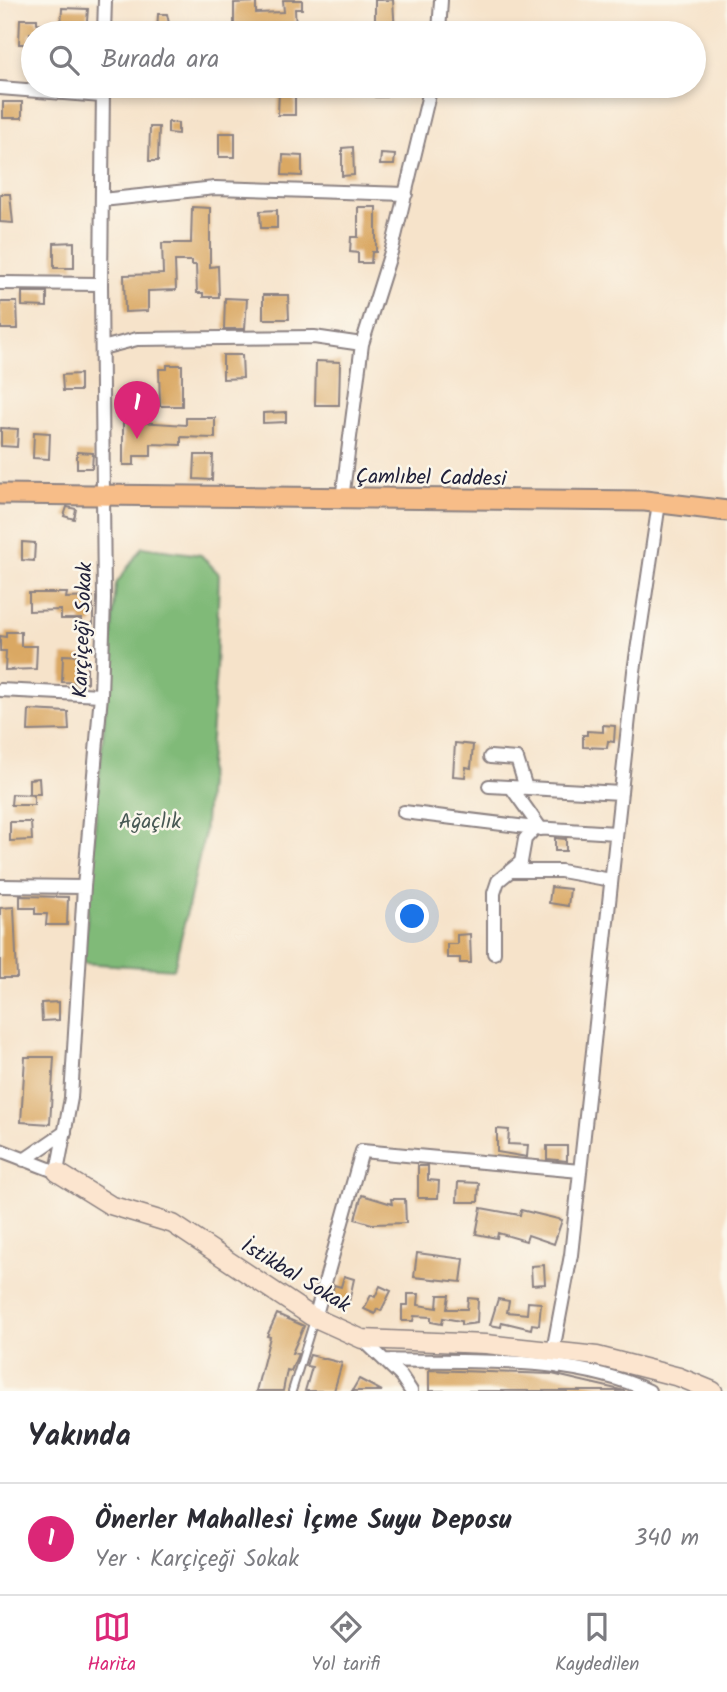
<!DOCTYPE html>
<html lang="tr">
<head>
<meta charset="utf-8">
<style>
	:root { --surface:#fff; --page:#f7f7f7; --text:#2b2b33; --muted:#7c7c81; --line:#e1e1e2; --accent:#db2777 }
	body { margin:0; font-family:Kalam,sans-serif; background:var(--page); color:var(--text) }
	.you { position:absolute; left:413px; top:917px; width:24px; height:24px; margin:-18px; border:5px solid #fff; border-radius:50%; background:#1a73e8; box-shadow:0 0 0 10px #1a73e833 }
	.badge { display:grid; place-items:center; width:46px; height:46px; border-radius:50%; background:var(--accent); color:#fff; font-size:23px; font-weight:700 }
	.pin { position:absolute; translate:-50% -58px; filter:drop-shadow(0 2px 4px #0008) }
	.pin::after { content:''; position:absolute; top:37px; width:24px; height:21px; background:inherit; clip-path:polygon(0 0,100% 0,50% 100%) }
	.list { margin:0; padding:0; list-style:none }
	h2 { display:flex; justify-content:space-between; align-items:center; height:91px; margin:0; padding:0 28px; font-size:30px }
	h2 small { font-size:23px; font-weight:400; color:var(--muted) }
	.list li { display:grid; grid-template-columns:46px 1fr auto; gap:21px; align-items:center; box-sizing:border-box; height:112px; padding:0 28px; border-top:2px solid var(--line) }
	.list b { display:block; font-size:26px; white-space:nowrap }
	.list p { margin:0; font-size:23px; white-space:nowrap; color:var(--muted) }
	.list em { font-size:23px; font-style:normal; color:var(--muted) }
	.icon { flex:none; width:38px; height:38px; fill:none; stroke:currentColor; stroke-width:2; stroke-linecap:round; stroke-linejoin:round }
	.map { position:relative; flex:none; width:727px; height:1391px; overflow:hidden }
	.search { position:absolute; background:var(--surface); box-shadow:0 4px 10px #0003; left:21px; right:21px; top:21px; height:77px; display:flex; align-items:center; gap:18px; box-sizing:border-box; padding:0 24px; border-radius:38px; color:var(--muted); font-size:26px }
	.sheet { height:203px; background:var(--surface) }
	nav { display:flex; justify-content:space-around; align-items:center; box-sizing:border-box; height:98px; border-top:2px solid var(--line); background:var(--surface); font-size:19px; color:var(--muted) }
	nav a { display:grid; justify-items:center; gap:4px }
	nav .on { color:var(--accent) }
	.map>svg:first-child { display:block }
</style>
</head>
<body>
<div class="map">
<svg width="727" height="1391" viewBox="0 0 727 1391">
	<rect width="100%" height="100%" fill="#fbf7ec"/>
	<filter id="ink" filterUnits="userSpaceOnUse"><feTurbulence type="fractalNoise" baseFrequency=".0143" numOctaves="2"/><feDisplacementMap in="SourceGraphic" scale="14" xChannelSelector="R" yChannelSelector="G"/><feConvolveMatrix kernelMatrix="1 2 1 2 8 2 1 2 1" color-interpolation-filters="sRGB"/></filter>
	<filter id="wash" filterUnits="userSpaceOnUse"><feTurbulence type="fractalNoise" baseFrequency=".00686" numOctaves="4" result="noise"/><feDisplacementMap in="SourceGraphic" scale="28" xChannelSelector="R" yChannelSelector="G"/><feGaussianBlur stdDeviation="1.57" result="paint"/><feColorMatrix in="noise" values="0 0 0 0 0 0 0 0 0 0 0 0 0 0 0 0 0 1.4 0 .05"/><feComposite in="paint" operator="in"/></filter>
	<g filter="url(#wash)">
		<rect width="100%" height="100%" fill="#f6e3ca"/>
		<path fill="#80ba78" stroke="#516e5a" stroke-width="2" d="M 142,547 L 201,555 L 219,574 L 216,669 L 204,836 L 174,969 L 83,963 L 116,584 Z"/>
		<g id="blocks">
			<path fill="#daa864" d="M 283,0 L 302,0 L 302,9 L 295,9 L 296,30 L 234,33 L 234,3 L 256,2 L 256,13 L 284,12 Z
				M 375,0 L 393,0 L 395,33 L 375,33 Z
				M 62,8 L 88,9 L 86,33 L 30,33 L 30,44 L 19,44 L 20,19 L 37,19 L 37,23 L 61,27 Z
				M 158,14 L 167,14 L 171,33 L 157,33 Z
				M 284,86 L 303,86 L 303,95 L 295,95 L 295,115 L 278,115 L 279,91 L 284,91 Z
				M 375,86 L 386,86 L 386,97 L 375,97 Z
				M 3,102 L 22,102 L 22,118 L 3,118 Z
				M 168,122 L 178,123 L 178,134 L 168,133 Z
				M 150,127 L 159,127 L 158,161 L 149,161 Z
				M 219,133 L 235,133 L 235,157 L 219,157 Z
				M 353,147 L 354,175 L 342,176 L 342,148 Z
				M 381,154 L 395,155 L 394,165 L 380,165 Z
				M 283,155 L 302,156 L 302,176 L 282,175 Z
				M 0,194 L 10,194 L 13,223 L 0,222 Z
				M 192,207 L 210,208 L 210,267 L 218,266 L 219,297 L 203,297 L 203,293 L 197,293 L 196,265 L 192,265 L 192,261 L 175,261 L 176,290 L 148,291 L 148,311 L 125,312 L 124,275 L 163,274 L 162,243 L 191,243 Z
				M 358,207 L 376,207 L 376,252 L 372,252 L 371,263 L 358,263 L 358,253 L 350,252 L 351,237 L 358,237 Z
				M 277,210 L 277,228 L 261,228 L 260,211 Z
				M 74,242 L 74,268 L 54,268 L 54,243 Z
				M 22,292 L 47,292 L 47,307 L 22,306 Z
				M 263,295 L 288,295 L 289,319 L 263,319 Z
				M 225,298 L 247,299 L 245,329 L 224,329 Z
				M 0,302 L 17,302 L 18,329 L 1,329 Z
				M 223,355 L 242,355 L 243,378 L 223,379 Z
				M 316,361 L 340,362 L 339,405 L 315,405 Z
				M 167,365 L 182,365 L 182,406 L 160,406 L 159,369 L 167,369 Z
				M 80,374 L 80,391 L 63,391 L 62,375 Z
				M 286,412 L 286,422 L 263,423 L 263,413 Z
				M 186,418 L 215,418 L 215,438 L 181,437 L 181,445 L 151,444 L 151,456 L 134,456 L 134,465 L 123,465 L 123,421 L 186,425 Z
				M 1,428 L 18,429 L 17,447 L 1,446 Z
				M 34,432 L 50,433 L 49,459 L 33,458 Z
				M 77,452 L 93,453 L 92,468 L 77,468 Z
				M 195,455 L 213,455 L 212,480 L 194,479 Z
				M 67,507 L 76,509 L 74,519 L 64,516 Z
				M 22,542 L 35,543 L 34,561 L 22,560 Z
				M 29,593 L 67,593 L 66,598 L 93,597 L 93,624 L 81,624 L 81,619 L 61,619 L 61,610 L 29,611 Z
				M 6,632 L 21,632 L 21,646 L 37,646 L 36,669 L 5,670 L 6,651 L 0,651 L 0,636 L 6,637 Z
				M 63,655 L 87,656 L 87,683 L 62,682 Z
				M 29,710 L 68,712 L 69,730 L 28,731 Z
				M 603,725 L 615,726 L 614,742 L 608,741 L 607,748 L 583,747 L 583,735 L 587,735 L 587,731 L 603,732 Z
				M 455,743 L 473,745 L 471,768 L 466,767 L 465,777 L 453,776 Z
				M 39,778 L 40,794 L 29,794 L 29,779 Z
				M 12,794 L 34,795 L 34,805 L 11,805 Z
				M 10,822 L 31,822 L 32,840 L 10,841 Z
				M 555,838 L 566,839 L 566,851 L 555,851 Z
				M 551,887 L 570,889 L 568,906 L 549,903 Z
				M 20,896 L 68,897 L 67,925 L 46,925 L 47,914 L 35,914 L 35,908 L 20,908 Z
				M 14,907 L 17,978 L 0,978 L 0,908 Z
				M 470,934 L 471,963 L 460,963 L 460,958 L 447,958 L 447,944 L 457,944 L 457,935 Z
				M 59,1002 L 59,1020 L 42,1021 L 41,1003 Z
				M 25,1057 L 54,1057 L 50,1124 L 21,1122 Z
				M 497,1129 L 509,1130 L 508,1144 L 528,1145 L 527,1157 L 497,1152 Z
				M 547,1146 L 567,1146 L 567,1161 L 547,1159 Z
				M 418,1166 L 428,1166 L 428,1180 L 439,1181 L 438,1198 L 418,1198 Z
				M 458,1182 L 479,1183 L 478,1202 L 457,1202 Z
				M 362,1195 L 392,1204 L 391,1199 L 405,1199 L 406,1223 L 372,1224 L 355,1219 Z
				M 481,1208 L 520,1215 L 521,1210 L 562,1220 L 554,1244 L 528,1235 L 526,1241 L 498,1233 L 497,1238 L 476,1234 Z
				M 417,1253 L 464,1259 L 461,1282 L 414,1277 Z
				M 544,1265 L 545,1284 L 532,1285 L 531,1266 Z
				M 344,1276 L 354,1279 L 349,1302 L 330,1300 L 334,1285 L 341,1287 Z
				M 380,1286 L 391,1291 L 381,1311 L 377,1309 L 375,1314 L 364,1309 L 371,1295 L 375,1297 Z
				M 408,1294 L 419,1294 L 418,1305 L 437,1308 L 438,1295 L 449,1295 L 447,1309 L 467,1309 L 468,1298 L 478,1299 L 477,1323 L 461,1325 L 461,1321 L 443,1318 L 442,1324 L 431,1322 L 431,1317 L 414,1316 L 413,1321 L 402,1321 L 402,1305 L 408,1305 Z
				M 498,1299 L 509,1301 L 507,1312 L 527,1314 L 528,1302 L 541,1303 L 539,1325 L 532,1324 L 531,1329 L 502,1322 L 501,1327 L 490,1325 Z
				M 277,1314 L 304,1326 L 292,1353 L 298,1354 L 291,1371 L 287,1370 L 283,1391 L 256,1391 L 270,1337 L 267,1336 Z
				M 310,1355 L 342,1363 L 334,1391 L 305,1391 L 312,1367 L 306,1366 Z
				M 429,1370 L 552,1374 L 625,1391 L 429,1391 Z
				M 359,1379 L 382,1391 L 352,1391 Z"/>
		</g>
	</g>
	<g filter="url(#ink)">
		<use href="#blocks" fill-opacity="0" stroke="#8c8282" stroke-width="2"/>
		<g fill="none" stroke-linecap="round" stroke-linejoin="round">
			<g stroke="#8c8282" stroke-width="10">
				<path id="lane" d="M 292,1391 L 314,1320"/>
			</g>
			<g stroke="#8c8282" stroke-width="16">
				<path id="street" d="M 104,33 L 105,0
					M 439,33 L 441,0
					M 0,88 L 102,96
					M 102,200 L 215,188 L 406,194
					M 0,283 L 101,284
					M 102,348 L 137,339 L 314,337 L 362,344
					M 342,499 L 362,344 L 392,249 L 431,86
					M 0,690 L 101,695
					M 490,757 L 517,759 L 526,788
					M 489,786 L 621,793
					M 511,787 L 541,829
					M 404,812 L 535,828 L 616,833
					M 513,871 L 561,871 L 611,880
					M 0,886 L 84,887
					M 494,953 L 494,893 L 498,881 L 521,862 L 525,839 L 535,828
					M 0,1150 L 57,1172 L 71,1098 L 84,887 L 101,695 L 104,599 L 101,284 L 103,86
					M 24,1160 L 65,1132
					M 315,1318 L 362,1151 L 580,1171
					M 362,1339 L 401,1376 L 411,1391
					M 384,1360 C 471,1363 569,1354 649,1391
					M 559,1367 L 553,1351 L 571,1255 L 634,671 L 659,503"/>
			</g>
			<g stroke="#8c8282" stroke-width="21">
				<path id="secondary" d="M 57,1172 L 110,1205 L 173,1224 L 311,1316 L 362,1339 L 486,1344 L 597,1356 L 679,1377 L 713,1391"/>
			</g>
			<g stroke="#8c8282" stroke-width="23">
				<path id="primary" d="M 0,494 L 645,501 L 727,511"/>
			</g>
			<use href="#lane" stroke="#fff" stroke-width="6"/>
			<use href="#street" stroke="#fff" stroke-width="12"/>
			<use href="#secondary" stroke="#fce5cf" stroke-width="18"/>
			<use href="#primary" stroke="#f7bd88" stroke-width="19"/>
		</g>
	</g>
	<g text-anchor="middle" stroke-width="5" stroke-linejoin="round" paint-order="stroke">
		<g font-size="21" fill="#22223b" stroke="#fbf7ec">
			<text transform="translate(431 477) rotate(1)" y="7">Çamlıbel Caddesi</text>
			<text transform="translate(82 630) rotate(-88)" y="7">Karçiçeği Sokak</text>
			<text transform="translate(296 1275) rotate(31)" y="7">İstikbal Sokak</text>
		</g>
		<g font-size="21" fill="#485954" stroke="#fbf7ec">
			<text x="150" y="828">Ağaçlık</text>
		</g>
	</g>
</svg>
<div class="you"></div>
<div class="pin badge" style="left:137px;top:439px">1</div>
<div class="search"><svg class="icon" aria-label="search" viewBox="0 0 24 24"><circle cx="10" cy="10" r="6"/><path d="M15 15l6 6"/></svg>Burada ara</div>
</div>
<section class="sheet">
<h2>Yakında<small></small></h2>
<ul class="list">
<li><span class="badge">1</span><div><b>Önerler Mahallesi İçme Suyu Deposu</b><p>Yer · Karçiçeği Sokak</p></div><em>340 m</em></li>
</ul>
</section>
<nav>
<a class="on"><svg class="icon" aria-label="map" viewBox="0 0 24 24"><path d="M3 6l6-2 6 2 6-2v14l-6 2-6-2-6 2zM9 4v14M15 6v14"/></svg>Harita</a>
<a><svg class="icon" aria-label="directions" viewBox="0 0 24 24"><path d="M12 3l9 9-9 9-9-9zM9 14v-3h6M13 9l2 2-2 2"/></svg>Yol tarifi</a>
<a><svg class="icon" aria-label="saved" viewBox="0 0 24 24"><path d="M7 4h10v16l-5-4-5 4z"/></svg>Kaydedilen</a>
</nav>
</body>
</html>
